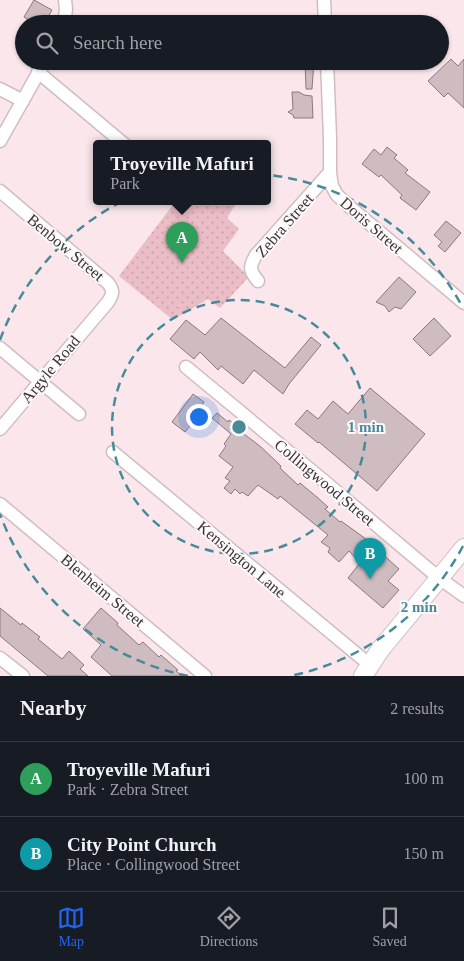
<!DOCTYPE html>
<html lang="en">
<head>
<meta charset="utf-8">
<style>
	:root { --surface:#171b24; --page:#242831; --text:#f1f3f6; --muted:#9ea1a6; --line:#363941; --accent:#2563eb }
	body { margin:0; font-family:Georgia,serif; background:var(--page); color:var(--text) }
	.you { position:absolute; left:198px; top:416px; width:18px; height:18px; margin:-12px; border:4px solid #fff; border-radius:50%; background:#1a73e8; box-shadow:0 0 0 8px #1a73e833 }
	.badge { display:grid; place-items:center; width:32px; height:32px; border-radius:50%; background:var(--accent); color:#fff; font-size:16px; font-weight:700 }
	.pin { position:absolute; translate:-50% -41px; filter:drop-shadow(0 1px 2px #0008) }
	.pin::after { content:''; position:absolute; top:26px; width:18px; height:15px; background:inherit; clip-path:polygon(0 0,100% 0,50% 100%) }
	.popup { position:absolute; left:93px; top:140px; width:178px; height:65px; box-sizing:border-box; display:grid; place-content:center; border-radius:5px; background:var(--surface); filter:drop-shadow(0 1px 4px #0005); font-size:16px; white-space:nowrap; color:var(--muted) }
	.popup b { font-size:19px; color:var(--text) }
	.popup::after { content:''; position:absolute; left:50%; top:100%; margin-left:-10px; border:10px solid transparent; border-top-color:var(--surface) }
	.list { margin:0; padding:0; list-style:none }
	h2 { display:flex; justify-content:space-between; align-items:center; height:65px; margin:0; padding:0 20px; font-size:21px }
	h2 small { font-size:16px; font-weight:400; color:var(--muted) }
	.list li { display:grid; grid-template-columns:32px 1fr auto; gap:15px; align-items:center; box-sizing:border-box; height:75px; padding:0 20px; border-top:1px solid var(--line) }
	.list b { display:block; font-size:19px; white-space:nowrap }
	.list p { margin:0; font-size:16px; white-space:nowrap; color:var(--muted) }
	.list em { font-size:16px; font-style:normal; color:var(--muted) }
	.icon { flex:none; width:28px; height:28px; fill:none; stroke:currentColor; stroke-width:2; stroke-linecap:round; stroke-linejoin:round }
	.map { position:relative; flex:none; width:464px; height:676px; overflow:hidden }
	.search { position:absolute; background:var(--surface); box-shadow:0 1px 4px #0004; left:15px; right:15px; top:15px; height:55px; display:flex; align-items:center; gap:12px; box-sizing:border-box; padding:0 18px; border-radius:28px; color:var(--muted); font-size:19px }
	.sheet { height:215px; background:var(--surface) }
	nav { display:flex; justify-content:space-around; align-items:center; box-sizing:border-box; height:70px; border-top:1px solid var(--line); background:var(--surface); font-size:14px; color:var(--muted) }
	nav a { display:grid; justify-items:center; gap:2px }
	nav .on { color:var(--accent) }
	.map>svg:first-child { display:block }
</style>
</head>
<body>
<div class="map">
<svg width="464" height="676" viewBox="0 0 464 676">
	<defs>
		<pattern id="grass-dots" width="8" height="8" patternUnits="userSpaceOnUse" patternTransform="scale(1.25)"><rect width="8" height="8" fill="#ebbdc6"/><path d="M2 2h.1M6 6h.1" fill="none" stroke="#caa3ab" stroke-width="1.8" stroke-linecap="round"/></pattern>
	</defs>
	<rect width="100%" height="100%" fill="#fbe7eb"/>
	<path fill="url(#grass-dots)" d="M 175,202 L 237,202 L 227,218 L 239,229 L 223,251 L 249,277 L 220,308 L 208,299 L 173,320 L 119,276 Z"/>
	<path fill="#cfbcc0" stroke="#8a797c" d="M 34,0 L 52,10 L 44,24 L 35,24 L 24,17 Z
		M 451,59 L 458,66 L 464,59 L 464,108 L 448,93 L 444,97 L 428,81 Z
		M 305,61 L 314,61 L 312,89 L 306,89 Z
		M 292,92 L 299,92 L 304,95 L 312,96 L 313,118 L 294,118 L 293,115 L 288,112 L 293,109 Z
		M 387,147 L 397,155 L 394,158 L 408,170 L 405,173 L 430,192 L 416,210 L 400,198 L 402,195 L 381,175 L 379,177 L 362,164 L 374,149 L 381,155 Z
		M 446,221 L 461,233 L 445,252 L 438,246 L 442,242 L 434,235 Z
		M 399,277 L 416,292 L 401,309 L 395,307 L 389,312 L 385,306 L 376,302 Z
		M 221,318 L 285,368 L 311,337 L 321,345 L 289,384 L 283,394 L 254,370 L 243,384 L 221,366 L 218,370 L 200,352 L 194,359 L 170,339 L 186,320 L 205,335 Z
		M 434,318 L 451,336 L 430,356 L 413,339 Z
		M 370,388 L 425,434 L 377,491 L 319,442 L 318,443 L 295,424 L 307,410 L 318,419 L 333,401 L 348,414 Z
		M 193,394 L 204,402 L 197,413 L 199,415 L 185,432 L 172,422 Z
		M 217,413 L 228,422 L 229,420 L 236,425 L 235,427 L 261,447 L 281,466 L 280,468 L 298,485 L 300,483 L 318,498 L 328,507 L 325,509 L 340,522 L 341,521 L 366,539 L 399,569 L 388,581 L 399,590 L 383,608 L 348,578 L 360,563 L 349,551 L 339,562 L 328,552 L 330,548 L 321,542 L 328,535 L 280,496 L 278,499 L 258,485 L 248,496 L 242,492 L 240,494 L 235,489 L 231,494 L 224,488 L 230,481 L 225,478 L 233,467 L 219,456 L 226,446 L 224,444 L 231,434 L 212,418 Z
		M 0,608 L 21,625 L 22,623 L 40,637 L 38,639 L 62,659 L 69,651 L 84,665 L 80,669 L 88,676 L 48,676 L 0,636 Z
		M 101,608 L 118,623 L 117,625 L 139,645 L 143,642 L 159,657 L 161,655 L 178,670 L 176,671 L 182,676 L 112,676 L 91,657 L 101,645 L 83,629 Z"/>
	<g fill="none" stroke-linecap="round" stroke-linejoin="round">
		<g stroke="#d0bdc0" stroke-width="15">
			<path id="street" d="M 324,0 L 325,24
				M 64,24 L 66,9 L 65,0
				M 327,61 L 330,138 L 330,172 L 332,186 L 337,195 L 351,208 L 464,303
				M 38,72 L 124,144
				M 0,89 L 23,101
				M 0,141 L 45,61
				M 0,191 L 108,283 C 114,291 113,294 108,302 L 0,429
				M 258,281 C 249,270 249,267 256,255 L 330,172
				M 0,348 L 79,414
				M 186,367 L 324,481 L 439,578 L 464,596
				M 113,452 L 370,665
				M 0,504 L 205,676
				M 0,658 L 23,676"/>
		</g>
		<g stroke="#d0bdc0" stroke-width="20">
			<path id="secondary" d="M 363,676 L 380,650 L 464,548"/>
		</g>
		<use href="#street" stroke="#fff" stroke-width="12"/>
		<use href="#secondary" stroke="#fff" stroke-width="18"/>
	</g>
	<g fill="none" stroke="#478a9a" stroke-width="2.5" stroke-dasharray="9 6">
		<circle cx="239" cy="427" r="127"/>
		<path d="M463 546A254 254 0 0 1 290 676M188 676A254 254 0 0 1 0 514M0 340A254 254 0 0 1 463 308"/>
	</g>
	<g text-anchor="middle" stroke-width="4" stroke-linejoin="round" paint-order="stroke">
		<g font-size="16" fill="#3b3335" stroke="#fdf9fa">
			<text transform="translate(284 225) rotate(-49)" y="6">Zebra Street</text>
			<text transform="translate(372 225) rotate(41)" y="6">Doris Street</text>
			<text transform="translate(66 247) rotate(40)" y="6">Benbow Street</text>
			<text transform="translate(50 369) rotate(-50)" y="6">Argyle Road</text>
			<text transform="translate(325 482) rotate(40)" y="6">Collingwood Street</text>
			<text transform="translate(242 559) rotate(40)" y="6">Kensington Lane</text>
			<text transform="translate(103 590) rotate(40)" y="6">Blenheim Street</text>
		</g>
	</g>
	<circle cx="239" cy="427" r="8" fill="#478a9a" stroke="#fdf9fa" stroke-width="2.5"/>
	<g font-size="15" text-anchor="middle" font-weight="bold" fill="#478a9a" stroke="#fdf9fa" stroke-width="4" stroke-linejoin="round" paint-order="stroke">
		<text x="366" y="432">1 min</text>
		<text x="419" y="612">2 min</text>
	</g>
</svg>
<div class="you"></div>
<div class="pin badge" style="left:182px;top:263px;background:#2e9e5b">A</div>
<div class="popup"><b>Troyeville Mafuri</b>Park</div>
<div class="pin badge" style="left:370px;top:579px;background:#0f9aa8">B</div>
<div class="search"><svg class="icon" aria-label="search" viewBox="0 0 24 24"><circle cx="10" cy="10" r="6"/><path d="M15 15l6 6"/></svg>Search here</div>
</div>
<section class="sheet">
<h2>Nearby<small>2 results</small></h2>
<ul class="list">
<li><span class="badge" style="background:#2e9e5b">A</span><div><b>Troyeville Mafuri</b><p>Park · Zebra Street</p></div><em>100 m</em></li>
<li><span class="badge" style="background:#0f9aa8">B</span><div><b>City Point Church</b><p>Place · Collingwood Street</p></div><em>150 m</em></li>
</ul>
</section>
<nav>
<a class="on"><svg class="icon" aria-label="map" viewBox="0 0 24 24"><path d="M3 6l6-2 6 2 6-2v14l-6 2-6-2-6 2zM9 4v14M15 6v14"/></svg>Map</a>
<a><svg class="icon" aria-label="directions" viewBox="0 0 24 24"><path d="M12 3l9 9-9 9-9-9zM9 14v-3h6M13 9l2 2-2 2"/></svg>Directions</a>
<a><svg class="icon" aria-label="saved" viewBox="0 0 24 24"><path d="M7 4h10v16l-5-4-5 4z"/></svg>Saved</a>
</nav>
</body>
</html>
